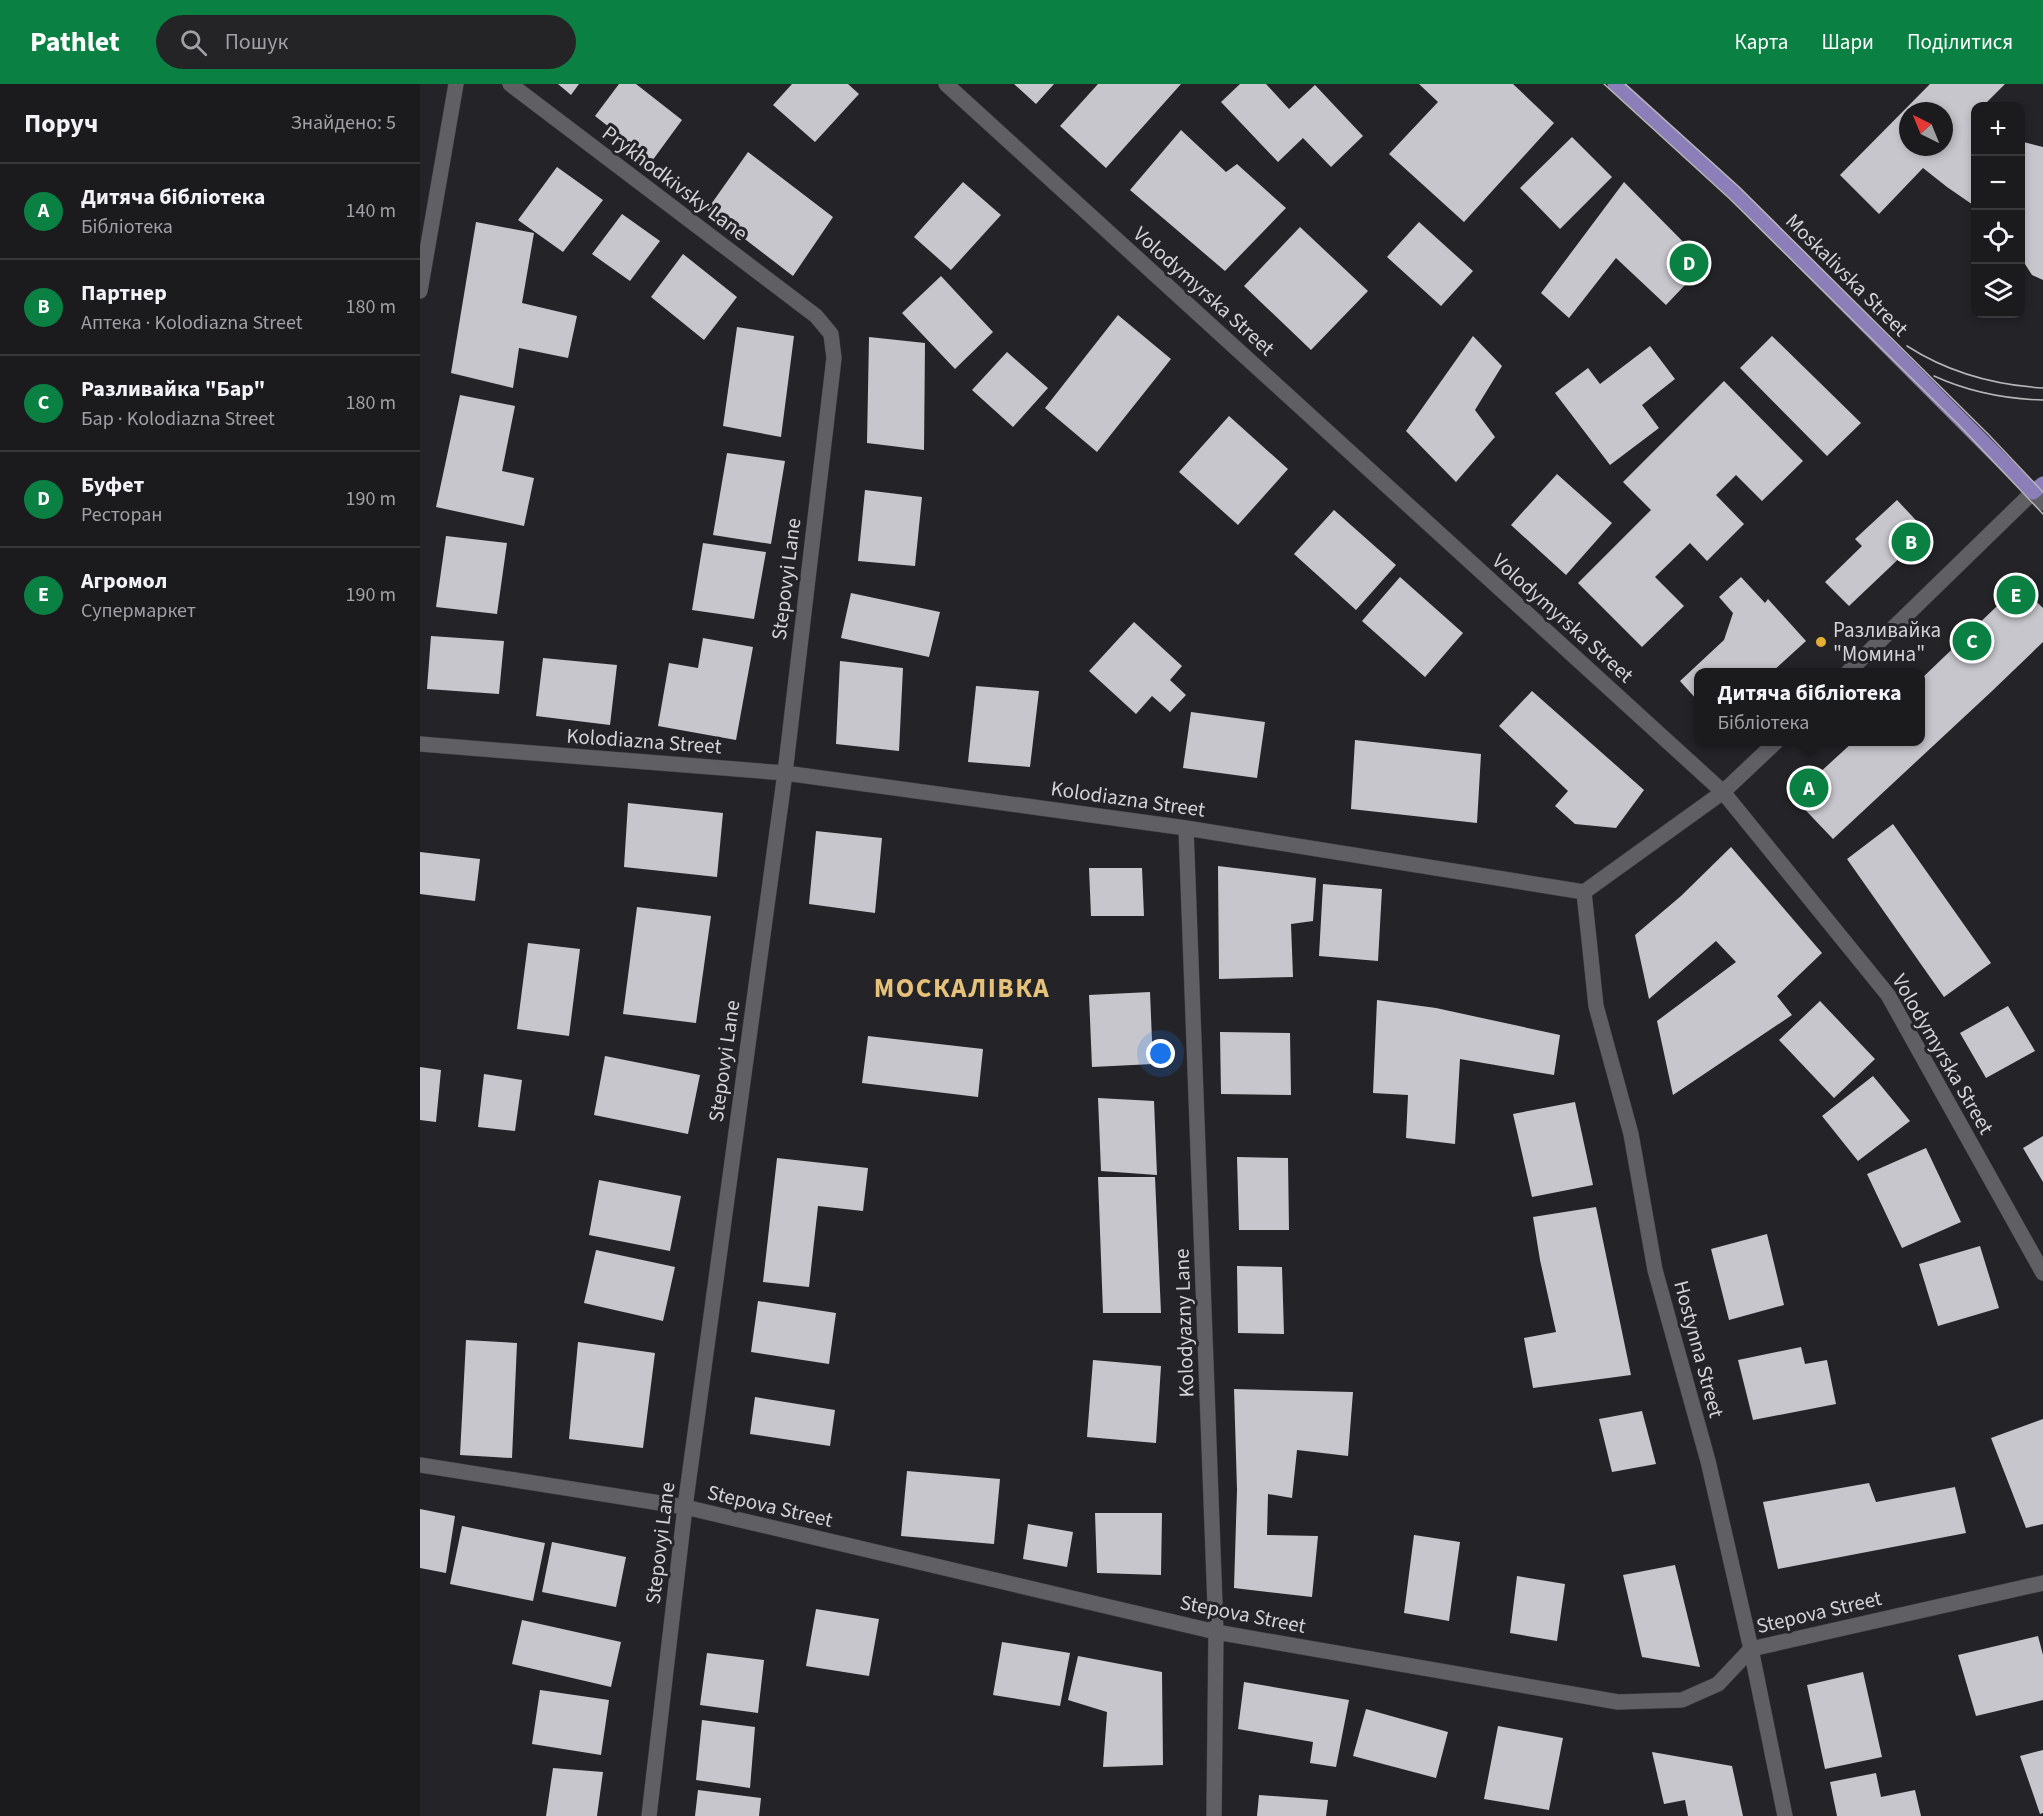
<!DOCTYPE html>
<html lang="uk">
<head>
<meta charset="utf-8">
<style>
	:root { --surface:#1b1b1e; --page:#242427; --text:#f1f3f6; --muted:#a0a1a4; --line:#39393c; --accent:#0b8043 }
	body { margin:0; font-family:"Source Sans 3",sans-serif; background:var(--page); color:var(--text) }
	.controls { position:absolute; right:18px; top:18px; display:grid; overflow:hidden; border-radius:12px; box-shadow:0 3px 9px #0003 }
	.controls button { width:54px; height:54px; display:grid; place-items:center; padding:0; border:0; border-bottom:2px solid var(--line); background:var(--surface); color:var(--text); font:30px sans-serif }
	.compass { position:absolute; left:1479px; top:18px; width:54px; height:54px; border-radius:50%; background:var(--surface); box-shadow:0 3px 9px #0003; rotate:317deg }
	.you { position:absolute; left:741px; top:970px; width:21px; height:21px; margin:-15px; border:4px solid #fff; border-radius:50%; background:#1a73e8; box-shadow:0 0 0 9px #1a73e833 }
	.badge { display:grid; place-items:center; width:39px; height:39px; border-radius:50%; background:var(--accent); color:#fff; font-size:20px; font-weight:700 }
	.pin { position:absolute; translate:-50% -50%; border:3px solid #fff; box-shadow:0 2px 6px #0006 }
	.popup { position:absolute; left:1274px; top:584px; width:231px; height:78px; box-sizing:border-box; display:grid; place-content:center; border-radius:12px; background:var(--surface); filter:drop-shadow(0 2px 4px #0005); font-size:20px; white-space:nowrap; color:var(--muted) }
	.popup b { font-size:22px; color:var(--text) }
	.popup::after { content:''; position:absolute; left:50%; top:100%; margin-left:-12px; border:12px solid transparent; border-top-color:var(--surface) }
	.list { margin:0; padding:0; list-style:none }
	h2 { display:flex; justify-content:space-between; align-items:center; height:78px; margin:0; padding:0 24px; font-size:26px }
	h2 small { font-size:20px; font-weight:400; color:var(--muted) }
	.list li { display:grid; grid-template-columns:39px 1fr auto; gap:18px; align-items:center; box-sizing:border-box; height:96px; padding:0 24px; border-top:2px solid var(--line) }
	.list b { display:block; font-size:22px; white-space:nowrap }
	.list p { margin:0; font-size:20px; white-space:nowrap; color:var(--muted) }
	.list em { font-size:20px; font-style:normal; color:var(--muted) }
	.icon { flex:none; width:33px; height:33px; fill:none; stroke:currentColor; stroke-width:2; stroke-linecap:round; stroke-linejoin:round }
	.map { position:relative; flex:none; width:1623px; height:1732px; overflow:hidden }
	header { display:flex; align-items:center; gap:36px; box-sizing:border-box; height:84px; padding:0 30px; background:var(--accent); color:#fff }
	header strong { font-size:28px }
	nav { display:flex; gap:33px; margin-inline-start:auto; font-size:21px }
	.search { width:420px; height:54px; background:var(--page); display:flex; align-items:center; gap:15px; box-sizing:border-box; padding:0 21px; border-radius:33px; color:var(--muted); font-size:22px }
	main { display:flex }
	aside { flex:1; background:var(--surface) }
	.map>svg:first-child { display:block }
</style>
</head>
<body>
<header>
<strong>Pathlet</strong>
<div class="search"><svg class="icon" aria-label="search" viewBox="0 0 24 24"><circle cx="10" cy="10" r="6"/><path d="M15 15l6 6"/></svg>Пошук</div>
<nav><a>Карта</a><a>Шари</a><a>Поділитися</a></nav>
</header>
<main>
<aside>
<h2>Поруч<small>Знайдено: 5</small></h2>
<ul class="list">
<li><span class="badge">A</span><div><b>Дитяча бібліотека</b><p>Бібліотека</p></div><em>140 m</em></li>
<li><span class="badge">B</span><div><b>Партнер</b><p>Аптека · Kolodiazna Street</p></div><em>180 m</em></li>
<li><span class="badge">C</span><div><b>Разливайка &quot;Бар&quot;</b><p>Бар · Kolodiazna Street</p></div><em>180 m</em></li>
<li><span class="badge">D</span><div><b>Буфет</b><p>Ресторан</p></div><em>190 m</em></li>
<li><span class="badge">E</span><div><b>Агромол</b><p>Супермаркет</p></div><em>190 m</em></li>
</ul>
</aside>
<div class="map">
<svg width="1623" height="1732" viewBox="0 0 1623 1732">
	<rect width="100%" height="100%" fill="#242428"/>
	<path fill="#c7c6cc" fill-rule="evenodd" d="M 138,0 L 159,0 L 151,11 Z
		M 199,0 L 216,0 L 262,36 L 232,77 L 175,32 Z
		M 372,0 L 428,0 L 439,10 L 395,58 L 353,21 Z
		M 594,0 L 634,0 L 616,20 Z
		M 678,0 L 761,0 L 686,84 L 640,42 Z
		M 820,0 L 846,0 L 869,25 L 895,1 L 943,52 L 911,83 L 883,54 L 858,78 L 801,18 Z
		M 999,0 L 1093,0 L 1134,39 L 1044,138 L 969,70 L 1018,18 Z
		M 1510,0 L 1585,0 L 1563,22 L 1556,22 L 1556,123 L 1527,103 L 1503,84 L 1459,130 L 1420,91 ZM 1488,27 L 1524,27 L 1524,63 L 1488,63 Z
		M 761,46 L 806,88 L 817,80 L 866,124 L 805,187 L 710,106 Z
		M 1152,53 L 1192,93 L 1140,145 L 1100,104 Z
		M 1600,57 L 1623,63 L 1623,196 L 1612,191 L 1603,177 L 1602,159 L 1605,144 L 1600,142 Z
		M 328,68 L 413,133 L 373,192 L 287,126 Z
		M 137,83 L 183,116 L 143,168 L 98,136 Z
		M 543,98 L 581,131 L 531,186 L 494,153 Z
		M 1204,98 L 1285,180 L 1246,221 L 1196,174 L 1149,234 L 1121,209 Z
		M 202,130 L 240,157 L 210,197 L 172,170 Z
		M 56,138 L 114,149 L 102,219 L 157,232 L 148,274 L 99,264 L 93,304 L 31,289 Z
		M 999,138 L 1053,187 L 1021,222 L 967,173 Z
		M 880,143 L 948,207 L 891,266 L 824,202 Z
		M 263,170 L 317,213 L 284,256 L 231,213 Z
		M 521,192 L 573,248 L 535,285 L 482,229 Z
		M 698,231 L 751,275 L 677,368 L 625,324 Z
		M 317,243 L 374,252 L 361,353 L 303,342 Z
		M 1053,252 L 1082,282 L 1055,326 L 1075,353 L 1036,398 L 986,347 Z
		M 1352,252 L 1441,339 L 1407,372 L 1320,284 Z
		M 449,253 L 505,259 L 504,366 L 447,359 Z
		M 1230,262 L 1255,295 L 1222,321 L 1239,344 L 1190,381 L 1135,309 L 1168,284 L 1180,300 Z
		M 587,268 L 628,304 L 593,343 L 552,306 Z
		M 1304,297 L 1383,377 L 1342,417 L 1316,391 L 1296,411 L 1324,440 L 1287,477 L 1270,459 L 1235,493 L 1264,522 L 1222,563 L 1158,499 L 1231,426 L 1203,398 Z
		M 40,311 L 95,322 L 82,387 L 114,394 L 104,442 L 16,423 Z
		M 809,332 L 868,385 L 818,441 L 759,388 Z
		M 307,369 L 365,377 L 351,460 L 293,451 Z
		M 1137,390 L 1192,439 L 1146,491 L 1091,441 Z
		M 445,406 L 502,413 L 495,482 L 438,477 Z
		M 1477,416 L 1507,448 L 1429,522 L 1405,498 L 1442,462 L 1435,455 Z
		M 914,426 L 976,481 L 936,526 L 874,470 Z
		M 26,452 L 87,459 L 77,530 L 16,523 Z
		M 283,459 L 346,468 L 334,535 L 272,526 Z
		M 980,493 L 1043,549 L 1005,593 L 942,537 Z
		M 1321,493 L 1345,519 L 1348,515 L 1386,557 L 1352,588 L 1278,588 L 1278,617 L 1260,597 L 1304,556 L 1313,529 L 1299,513 Z
		M 1599,501 L 1623,524 L 1623,558 L 1571,608 L 1413,755 L 1373,713 L 1433,658 L 1500,658 L 1500,596 Z
		M 431,509 L 520,528 L 509,573 L 421,554 Z
		M 714,538 L 762,582 L 750,596 L 766,611 L 750,628 L 732,612 L 716,630 L 669,587 Z
		M 11,552 L 84,557 L 79,610 L 7,605 Z
		M 283,554 L 333,563 L 316,656 L 238,642 L 249,579 L 278,584 Z
		M 123,574 L 197,581 L 190,641 L 116,632 Z
		M 420,577 L 483,584 L 479,667 L 416,660 Z
		M 556,602 L 619,607 L 610,683 L 548,678 Z
		M 1112,607 L 1224,706 L 1196,744 L 1155,740 L 1135,722 L 1148,707 L 1079,642 Z
		M 771,628 L 845,638 L 837,694 L 763,684 Z
		M 935,656 L 1061,670 L 1057,739 L 931,725 Z
		M 208,719 L 303,729 L 297,793 L 204,783 Z
		M 1473,740 L 1571,879 L 1524,913 L 1427,775 Z
		M 396,747 L 462,754 L 455,829 L 389,820 Z
		M 1311,763 L 1402,869 L 1357,912 L 1372,931 L 1253,1011 L 1237,937 L 1316,878 L 1296,857 L 1229,915 L 1215,851 L 1261,812 Z
		M 0,768 L 60,775 L 55,817 L 0,810 Z
		M 798,782 L 896,794 L 893,837 L 871,840 L 873,893 L 799,895 Z
		M 669,784 L 722,784 L 724,832 L 671,832 Z
		M 903,800 L 962,805 L 958,877 L 899,872 Z
		M 217,823 L 291,832 L 276,939 L 203,930 Z
		M 108,859 L 160,865 L 149,952 L 97,945 Z
		M 730,908 L 733,980 L 672,983 L 669,911 Z
		M 957,916 L 1016,924 L 1140,951 L 1134,991 L 1040,975 L 1035,1060 L 986,1054 L 988,1011 L 953,1009 Z
		M 1400,917 L 1455,975 L 1414,1014 L 1359,956 Z
		M 1588,922 L 1615,967 L 1566,994 L 1540,949 Z
		M 800,948 L 870,949 L 871,1011 L 801,1010 Z
		M 448,952 L 563,965 L 558,1013 L 442,999 Z
		M 185,972 L 280,991 L 268,1050 L 174,1031 Z
		M 0,983 L 21,986 L 16,1038 L 0,1036 Z
		M 64,990 L 102,996 L 95,1047 L 58,1043 Z
		M 1453,992 L 1490,1037 L 1438,1077 L 1402,1032 Z
		M 678,1014 L 734,1017 L 737,1091 L 681,1087 Z
		M 1155,1018 L 1173,1101 L 1112,1113 L 1093,1030 Z
		M 1623,1052 L 1623,1098 L 1603,1064 Z
		M 1506,1064 L 1541,1138 L 1482,1164 L 1447,1090 Z
		M 817,1073 L 868,1074 L 869,1146 L 819,1146 Z
		M 357,1074 L 448,1084 L 443,1127 L 398,1122 L 389,1203 L 343,1198 Z
		M 678,1093 L 735,1093 L 741,1229 L 683,1229 Z
		M 179,1096 L 261,1112 L 250,1167 L 169,1151 Z
		M 1176,1123 L 1211,1291 L 1113,1304 L 1104,1254 L 1136,1248 L 1120,1176 L 1113,1133 Z
		M 1347,1150 L 1364,1221 L 1309,1236 L 1291,1165 Z
		M 1560,1162 L 1579,1224 L 1518,1242 L 1499,1180 Z
		M 176,1166 L 255,1183 L 243,1237 L 164,1219 Z
		M 817,1182 L 862,1183 L 864,1250 L 818,1249 Z
		M 338,1217 L 416,1229 L 409,1280 L 331,1268 Z
		M 46,1256 L 97,1259 L 92,1374 L 40,1371 Z
		M 158,1258 L 235,1269 L 223,1364 L 149,1355 Z
		M 1381,1263 L 1385,1280 L 1407,1276 L 1416,1320 L 1333,1336 L 1318,1276 Z
		M 673,1276 L 741,1282 L 736,1359 L 667,1353 Z
		M 814,1305 L 933,1308 L 928,1372 L 877,1366 L 872,1414 L 848,1410 L 847,1451 L 898,1452 L 892,1513 L 814,1504 L 817,1406 Z
		M 335,1313 L 415,1326 L 410,1362 L 330,1350 Z
		M 1222,1327 L 1236,1380 L 1192,1388 L 1179,1335 Z
		M 1623,1335 L 1623,1440 L 1606,1444 L 1571,1354 Z
		M 487,1387 L 580,1395 L 574,1460 L 481,1452 Z
		M 1449,1399 L 1456,1418 L 1535,1403 L 1546,1449 L 1358,1485 L 1343,1418 Z
		M 0,1425 L 35,1432 L 26,1489 L 0,1484 Z
		M 675,1429 L 742,1429 L 741,1491 L 677,1489 Z
		M 608,1440 L 653,1448 L 647,1483 L 603,1475 Z
		M 42,1442 L 125,1459 L 113,1517 L 30,1500 Z
		M 994,1451 L 1040,1458 L 1029,1537 L 984,1529 Z
		M 132,1458 L 206,1473 L 196,1523 L 122,1508 Z
		M 1255,1481 L 1280,1583 L 1222,1573 L 1203,1491 Z
		M 1097,1492 L 1145,1500 L 1137,1557 L 1090,1549 Z
		M 396,1525 L 459,1535 L 449,1592 L 386,1582 Z
		M 102,1536 L 201,1558 L 191,1603 L 92,1580 Z
		M 1618,1552 L 1623,1571 L 1623,1616 L 1556,1632 L 1538,1571 Z
		M 582,1558 L 650,1569 L 640,1622 L 573,1611 Z
		M 287,1569 L 344,1576 L 338,1629 L 280,1621 Z
		M 658,1572 L 742,1588 L 743,1681 L 683,1683 L 687,1628 L 648,1616 Z
		M 1443,1588 L 1462,1673 L 1405,1685 L 1387,1601 Z
		M 824,1598 L 929,1616 L 916,1683 L 890,1679 L 893,1658 L 818,1645 Z
		M 120,1606 L 189,1616 L 181,1671 L 112,1660 Z
		M 946,1625 L 1028,1648 L 1016,1694 L 933,1672 Z
		M 282,1636 L 335,1643 L 330,1704 L 276,1696 Z
		M 1078,1642 L 1143,1654 L 1129,1726 L 1064,1715 Z
		M 1623,1666 L 1623,1729 L 1620,1730 L 1600,1672 Z
		M 1232,1668 L 1312,1682 L 1323,1732 L 1268,1732 L 1265,1716 L 1244,1720 Z
		M 133,1684 L 183,1688 L 177,1732 L 126,1732 Z
		M 1456,1689 L 1461,1713 L 1495,1706 L 1501,1732 L 1417,1732 L 1410,1698 Z
		M 278,1706 L 341,1714 L 339,1732 L 275,1732 Z
		M 839,1711 L 908,1716 L 906,1732 L 837,1732 Z"/>
	<g fill="none" stroke-linecap="round" stroke-linejoin="round">
		<g stroke="#414044" stroke-width="16">
			<path id="minor" d="M 90,0 L 396,232 L 411,250 L 414,274 L 365,689 L 265,1423 L 229,1732
				M 526,0 L 1303,708 L 1468,911 L 1623,1189
				M 0,207 L 36,0
				M 1428,588 L 1613,408 L 1623,419
				M 0,660 L 365,689 L 766,744 L 1164,808 L 1303,708 L 1356,658
				M 766,744 L 796,1548 L 794,1732
				M 1164,808 L 1176,922 L 1211,1050 L 1235,1186 L 1288,1377 L 1331,1565 L 1365,1732
				M 0,1381 L 265,1423 L 796,1548 L 1198,1618 L 1262,1616 L 1298,1600 L 1331,1565 L 1623,1499"/>
		</g>
		<g stroke="#414044" stroke-width="16">
			<path id="major" d="M 1195,0 L 1315,109 L 1613,408 L 1623,400"/>
		</g>
		<use href="#minor" stroke="#605f64" stroke-width="15"/>
		<use href="#major" stroke="#8b7eb9" stroke-width="15"/>
		<path stroke="#b6b6b9" stroke-width="1.5" d="M 1184,0 L 1310,115 L 1538,340 L 1623,430
			M 1205,0 L 1319,103 L 1569,351 L 1623,408
			M 1487,262 C 1529,289 1573,301 1623,304
			M 1514,292 C 1549,308 1585,315 1623,316"/>
	</g>
	<circle fill="#e4ae35" stroke="#242428" stroke-width="2" cx="1401" cy="558" r="6"/>
	<g text-anchor="middle" stroke-width="6" stroke-linejoin="round" paint-order="stroke">
		<g font-size="21" fill="#d4d3d6" stroke="#242428">
			<text transform="translate(255 99) rotate(37)" y="7">Prykhodkivsky Lane</text>
			<text transform="translate(1427 191) rotate(45)" y="7">Moskalivska Street</text>
			<text transform="translate(784 207) rotate(42)" y="7">Volodymyrska Street</text>
			<text transform="translate(366 495) rotate(-83)" y="7">Stepovyi Lane</text>
			<text transform="translate(1143 534) rotate(42)" y="7">Volodymyrska Street</text>
			<text transform="translate(224 657) rotate(4)" y="7">Kolodiazna Street</text>
			<text transform="translate(708 715) rotate(8)" y="7">Kolodiazna Street</text>
			<text transform="translate(1523 970) rotate(60)" y="7">Volodymyrska Street</text>
			<text transform="translate(304 977) rotate(-82)" y="7">Stepovyi Lane</text>
			<text transform="translate(764 1239) rotate(-92)" y="7">Kolodyazny Lane</text>
			<text transform="translate(1279 1265) rotate(75)" y="7">Hostynna Street</text>
			<text transform="translate(350 1422) rotate(13)" y="7">Stepova Street</text>
			<text transform="translate(240 1459) rotate(-83)" y="7">Stepovyi Lane</text>
			<text transform="translate(1399 1528) rotate(-13)" y="7">Stepova Street</text>
			<text transform="translate(823 1530) rotate(11)" y="7">Stepova Street</text>
		</g>
		<g font-size="21" fill="#d4d3d6" stroke="#242428" text-anchor="start">
			<text x="1413" y="553">Разливайка<tspan x="1413" dy="24">"Момина"</tspan></text>
		</g>
		<g font-size="27" font-weight="bold" letter-spacing="1.5" fill="#e6c179" stroke="#242428">
			<text x="542" y="913">МОСКАЛІВКА</text>
		</g>
	</g>
</svg>
<div class="controls">
<button>+</button>
<button>−</button>
<button><svg class="icon" aria-label="locate" viewBox="0 0 24 24"><circle cx="12" cy="12" r="6"/><path d="M12 2v4M12 18v4M2 12h4M18 12h4"/></svg></button>
<button><svg class="icon" aria-label="layers" viewBox="0 0 24 24"><path d="M12 4l9 5-9 5-9-5zM3 14l9 5 9-5"/></svg></button>
</div>
<svg class="compass" viewBox="-18 -18 36 36"><path d="M0-13l5 13h-10z" fill="#e53935"/><path d="M0 13l5-13h-10z" fill="#a0a1a4"/></svg>
<div class="you"></div>
<div class="pin badge" style="left:1389px;top:704px">A</div>
<div class="popup"><b>Дитяча бібліотека</b>Бібліотека</div>
<div class="pin badge" style="left:1491px;top:458px">B</div>
<div class="pin badge" style="left:1552px;top:557px">C</div>
<div class="pin badge" style="left:1269px;top:179px">D</div>
<div class="pin badge" style="left:1596px;top:511px">E</div>
</div>
</main>
</body>
</html>
